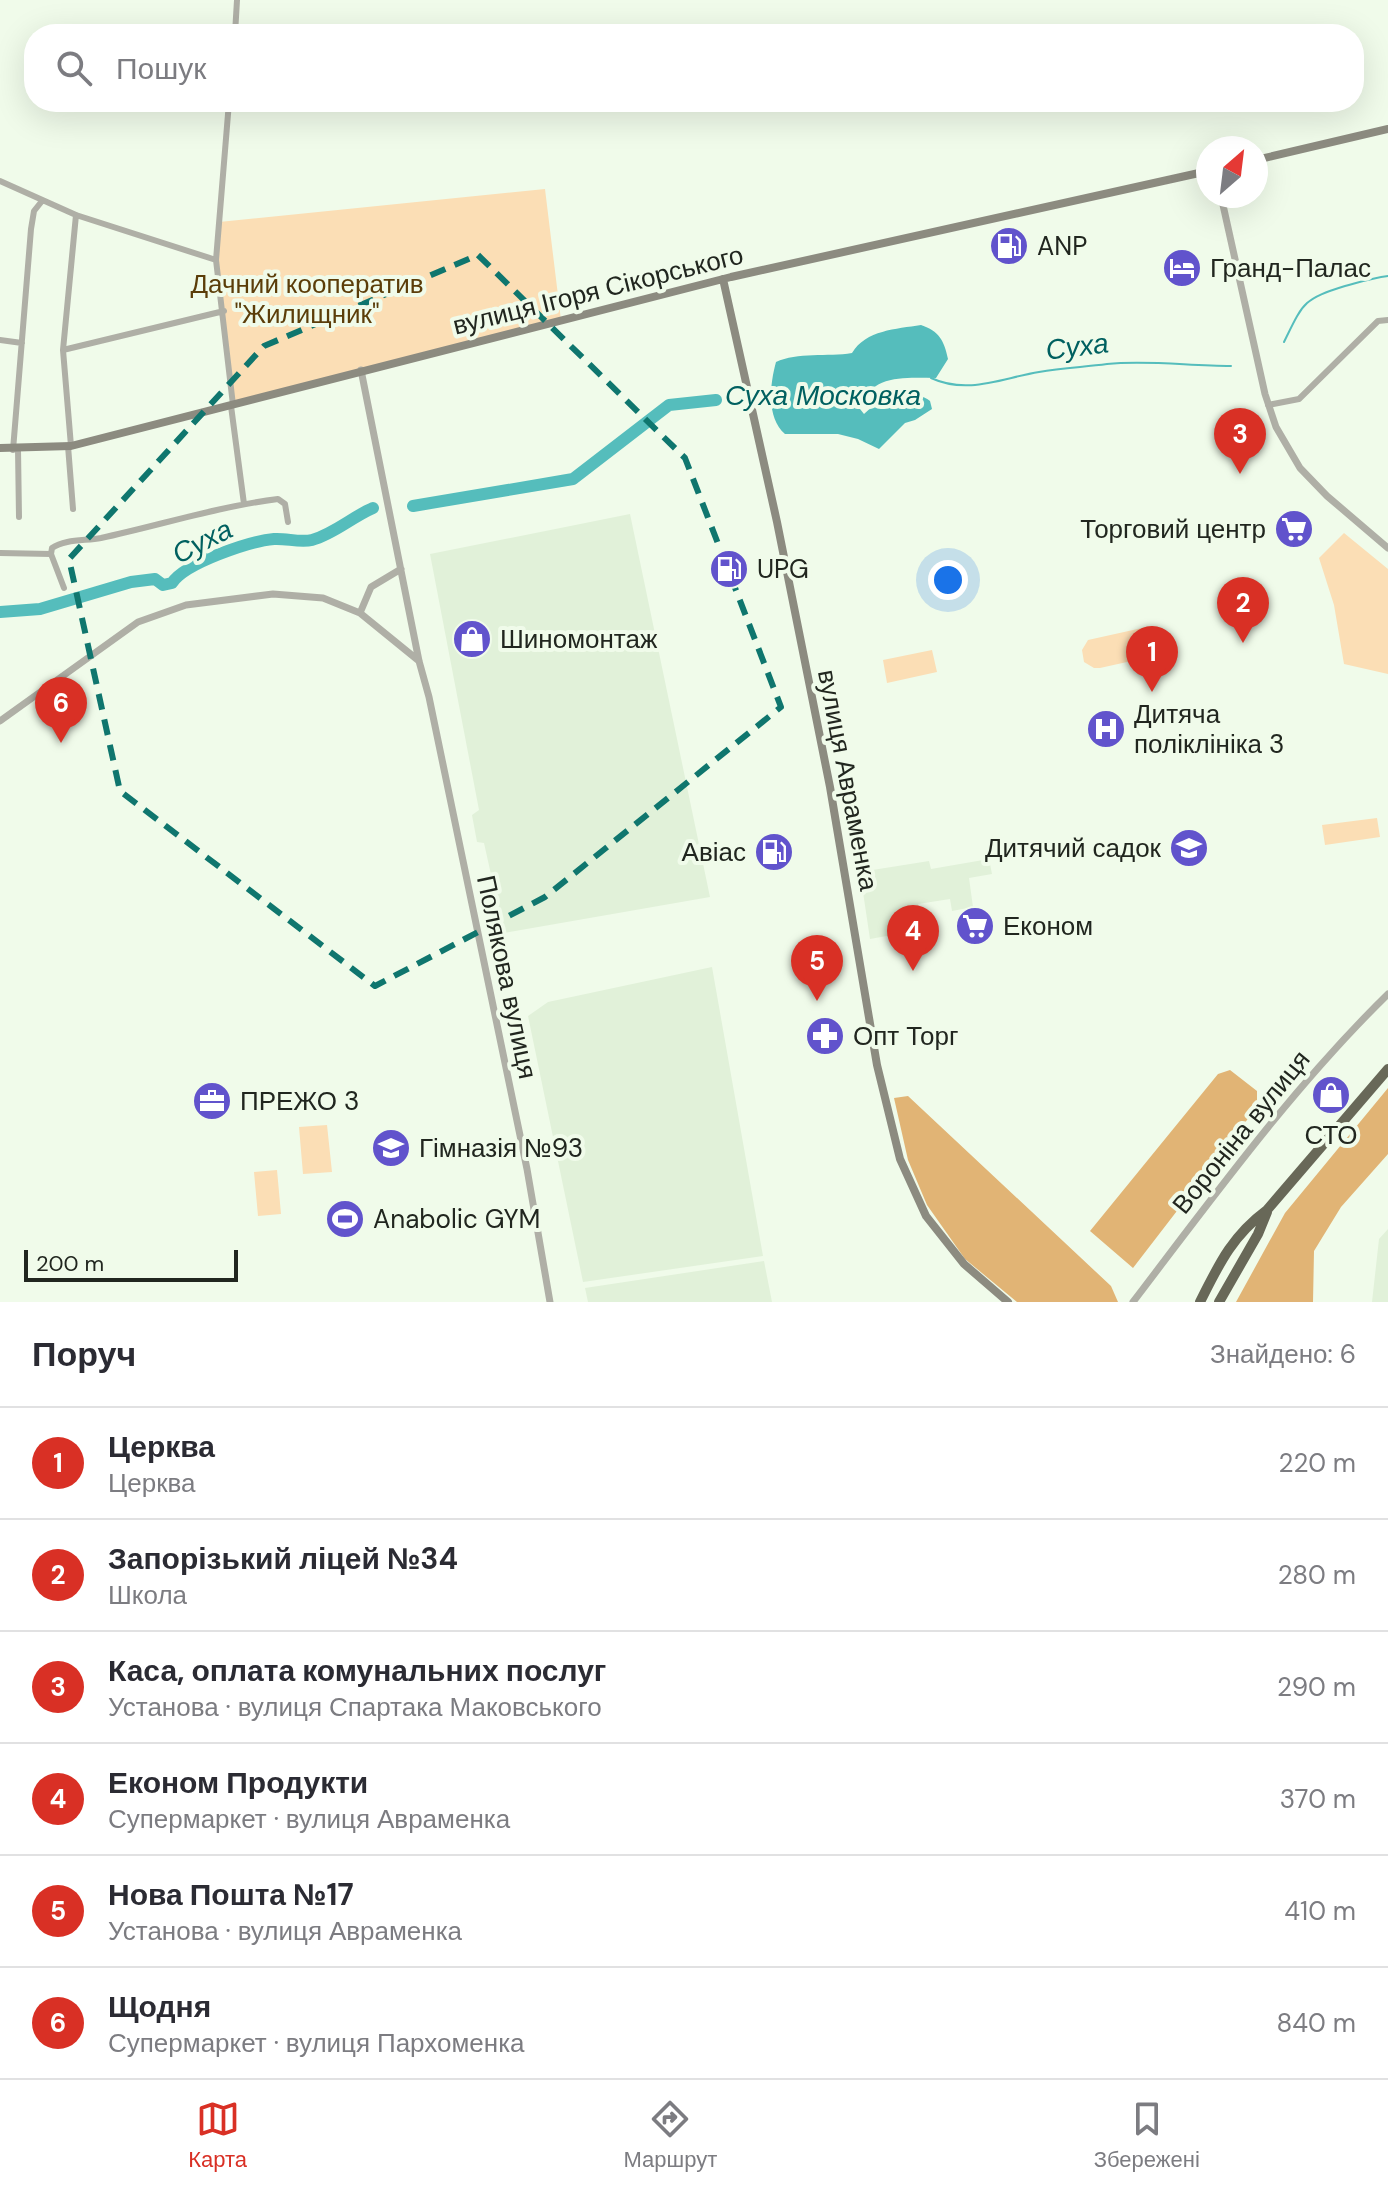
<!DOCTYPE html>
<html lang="uk">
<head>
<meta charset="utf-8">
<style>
	:root { --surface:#fff; --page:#f7f7f7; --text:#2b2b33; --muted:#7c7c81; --line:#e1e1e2; --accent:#d93025 }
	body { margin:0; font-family:"DM Sans",sans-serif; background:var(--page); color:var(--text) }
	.compass { position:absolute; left:1196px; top:136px; width:72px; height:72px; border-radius:50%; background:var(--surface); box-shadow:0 8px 32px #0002; rotate:28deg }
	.scale { position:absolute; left:24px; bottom:20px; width:214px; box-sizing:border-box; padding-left:8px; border:4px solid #21261f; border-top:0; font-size:22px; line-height:28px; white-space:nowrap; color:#21261f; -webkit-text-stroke:6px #f0fbea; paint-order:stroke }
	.you { position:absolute; left:948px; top:580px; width:28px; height:28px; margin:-20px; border:6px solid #fff; border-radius:50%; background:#1a73e8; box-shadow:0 0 0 12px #1a73e833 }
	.badge { display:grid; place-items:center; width:52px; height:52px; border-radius:50%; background:var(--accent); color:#fff; font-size:26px; font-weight:700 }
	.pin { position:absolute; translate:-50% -66px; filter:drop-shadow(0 2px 4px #0008) }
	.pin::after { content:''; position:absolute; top:42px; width:28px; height:24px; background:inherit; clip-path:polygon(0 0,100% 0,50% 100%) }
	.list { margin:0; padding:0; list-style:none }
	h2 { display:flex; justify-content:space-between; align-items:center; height:104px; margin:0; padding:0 32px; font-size:34px }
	h2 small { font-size:26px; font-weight:400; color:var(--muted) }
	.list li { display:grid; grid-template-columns:52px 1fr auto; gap:24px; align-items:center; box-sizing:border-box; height:112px; padding:0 32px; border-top:2px solid var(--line) }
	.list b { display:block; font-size:30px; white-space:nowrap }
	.list p { margin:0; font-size:26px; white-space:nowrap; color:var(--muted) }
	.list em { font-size:26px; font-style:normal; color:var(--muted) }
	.icon { flex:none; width:44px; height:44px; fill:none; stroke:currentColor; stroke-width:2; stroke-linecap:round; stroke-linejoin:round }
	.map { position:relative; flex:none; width:1388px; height:1302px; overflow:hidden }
	.search { position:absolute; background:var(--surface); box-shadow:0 8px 32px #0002; left:24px; right:24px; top:24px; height:88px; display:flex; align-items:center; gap:20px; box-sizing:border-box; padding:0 28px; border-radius:32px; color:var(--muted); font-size:30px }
	.sheet { height:776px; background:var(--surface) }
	nav { display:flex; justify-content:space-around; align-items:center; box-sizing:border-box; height:112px; border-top:2px solid var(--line); background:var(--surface); font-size:22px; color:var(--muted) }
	nav a { display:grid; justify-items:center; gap:4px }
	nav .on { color:var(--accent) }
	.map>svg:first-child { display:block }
</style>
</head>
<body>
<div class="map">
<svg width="1388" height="1302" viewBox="0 0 1388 1302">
	<rect width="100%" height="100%" fill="#f0fbea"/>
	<path fill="#e1f1d9" d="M 630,514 L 710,897 L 504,933 L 484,843 L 477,842 L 472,815 L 479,810 L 430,554 Z
		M 989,859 L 992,874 L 969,878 L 973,907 L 952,911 L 950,899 L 918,904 L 919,915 L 890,920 L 892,935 L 870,939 L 860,872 L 929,861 L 931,869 Z
		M 712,967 L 763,1256 L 583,1282 L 528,1016 L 548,1002 Z
		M 1388,1229 L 1388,1302 L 1372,1302 L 1379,1239 Z
		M 764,1261 L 772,1302 L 588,1302 L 585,1288 Z"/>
	<path fill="#fbdeb5" d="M 545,189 L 561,320 L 231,406 L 216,260 L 219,222 Z
		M 1344,533 L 1388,569 L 1388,674 L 1344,664 L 1334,605 L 1319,558 Z
		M 1151,626 L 1162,628 C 1171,637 1171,646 1163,654 L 1100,668 L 1094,668 L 1084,662 L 1082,650 L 1088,640 Z
		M 932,650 L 937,672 L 887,683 L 883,660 Z
		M 1377,818 L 1380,837 L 1325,845 L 1322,825 Z
		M 327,1125 L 332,1172 L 303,1174 L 299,1127 Z
		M 277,1170 L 281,1214 L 258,1216 L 254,1172 Z"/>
	<path fill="#e1b475" d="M 1230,1070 L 1257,1091 L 1257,1107 L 1133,1268 L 1090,1231 L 1218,1074 Z
		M 1388,1088 L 1388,1154 L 1341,1207 L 1314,1251 L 1313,1302 L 1236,1302 L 1285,1213 Z
		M 908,1096 L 1111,1286 L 1118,1302 L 1017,1302 L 965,1259 L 927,1205 L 908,1160 L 894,1098 Z"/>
	<path fill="#55bdbc" d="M 921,325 C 939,331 944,340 948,359 L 936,378 C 907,378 870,373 860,409 L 864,414 C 880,399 911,386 930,401 L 932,409 L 915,420 L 905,423 L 879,449 L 858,439 L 838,434 L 785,434 C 766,417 770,384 776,362 C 797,352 828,357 852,353 C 866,330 896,329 921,325 Z"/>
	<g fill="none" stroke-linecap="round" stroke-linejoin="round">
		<path stroke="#55bdbc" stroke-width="2" d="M 1284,342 C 1303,303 1303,299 1345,286 C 1360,282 1372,278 1388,276
			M 931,378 C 968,395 1002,378 1039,372 C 1062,368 1084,367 1107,364 C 1148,360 1189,366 1231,366"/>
		<path stroke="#55bdbc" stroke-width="12" d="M 413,506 L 573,479 L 669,405 L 716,400
			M 0,612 L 40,609 L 131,582 L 155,579 L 163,585 L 172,583 C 185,563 250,541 274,539 C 286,538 300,543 312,540 C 334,534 352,517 373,508"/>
		<path stroke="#afafa6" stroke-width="6" d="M 235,34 L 237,0
			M 229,102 L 216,260 L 233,405
			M 0,181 L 76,215 L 216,260
			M 0,340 L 22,343
			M 63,350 L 224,311
			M 1268,405 L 1299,399 L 1378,321 L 1388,320
			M 231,406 L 244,504
			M 68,446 L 73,509
			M 71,446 L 63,350 L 76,215
			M 18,449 L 19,517
			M 13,450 L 31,229 L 34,211 L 42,201
			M 0,553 L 51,554
			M 64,588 L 51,554 L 52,548 C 65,539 85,541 101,538 C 161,525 216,507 278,499 L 285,504 L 288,522"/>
		<path stroke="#afafa6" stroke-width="7" d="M 1221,196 L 1265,394 L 1276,427 L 1300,468 L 1327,496 L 1388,548
			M 361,370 L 419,661 L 429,697 L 527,1169 L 550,1302
			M 360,613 L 419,661
			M 0,721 L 138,622 L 186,605 L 273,594 L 323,598 L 360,613 L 371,587 L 401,569
			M 1133,1302 C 1214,1196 1293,1087 1388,994"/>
		<path stroke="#8c8b80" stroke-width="8" d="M 1256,160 L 1388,129
			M 723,279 L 777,522 L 830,787 L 877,1065 L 900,1159 L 926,1216 L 964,1264 L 1008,1302
			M 0,448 L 71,446 L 731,277 L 1208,171"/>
		<path stroke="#686858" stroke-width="10" d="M 1200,1302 C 1219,1264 1232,1236 1267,1210 L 1388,1069
			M 1219,1302 L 1258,1234 L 1267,1212"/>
	</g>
	<path fill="none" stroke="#0f766e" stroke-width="6" stroke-dasharray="16 10" stroke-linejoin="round" d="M 478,255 L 685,458 L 781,707 L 545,897 L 375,986 L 120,791 L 69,559 L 264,346 Z"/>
	<defs>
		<g id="fuel-disc" transform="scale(2)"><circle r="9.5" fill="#6153cc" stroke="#f0fbea"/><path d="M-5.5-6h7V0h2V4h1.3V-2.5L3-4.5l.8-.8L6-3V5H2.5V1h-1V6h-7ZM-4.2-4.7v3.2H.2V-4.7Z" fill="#fff"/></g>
		<g id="hotel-disc" transform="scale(2)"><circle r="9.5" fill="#6153cc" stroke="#f0fbea"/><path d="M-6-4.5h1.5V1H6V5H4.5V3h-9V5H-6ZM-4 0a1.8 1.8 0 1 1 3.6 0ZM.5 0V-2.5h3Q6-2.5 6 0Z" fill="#fff"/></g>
		<g id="supermarket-disc" transform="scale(2)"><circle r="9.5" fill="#6153cc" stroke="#f0fbea"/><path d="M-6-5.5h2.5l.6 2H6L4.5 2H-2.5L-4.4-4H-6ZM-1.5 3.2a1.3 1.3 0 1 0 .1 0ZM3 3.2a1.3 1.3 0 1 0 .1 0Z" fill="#fff"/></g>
		<g id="shop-disc" transform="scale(2)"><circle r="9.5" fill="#6153cc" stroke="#f0fbea"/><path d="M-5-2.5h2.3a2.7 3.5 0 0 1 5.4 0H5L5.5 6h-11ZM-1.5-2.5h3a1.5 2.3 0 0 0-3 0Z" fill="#fff"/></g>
		<g id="hospital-disc" transform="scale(2)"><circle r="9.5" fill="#6153cc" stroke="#f0fbea"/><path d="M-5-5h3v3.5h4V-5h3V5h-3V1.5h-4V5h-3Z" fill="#fff"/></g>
		<g id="school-disc" transform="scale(2)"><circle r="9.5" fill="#6153cc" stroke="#f0fbea"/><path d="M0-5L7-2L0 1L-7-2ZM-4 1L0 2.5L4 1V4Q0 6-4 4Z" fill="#fff"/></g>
		<g id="pharmacy-disc" transform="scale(2)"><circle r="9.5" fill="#6153cc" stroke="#f0fbea"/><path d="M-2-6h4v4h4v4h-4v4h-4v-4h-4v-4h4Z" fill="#fff"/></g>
		<g id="office-disc" transform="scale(2)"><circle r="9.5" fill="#6153cc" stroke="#f0fbea"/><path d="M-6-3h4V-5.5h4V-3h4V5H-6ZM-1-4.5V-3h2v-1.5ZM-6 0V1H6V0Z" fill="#fff"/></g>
		<g id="stadium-disc" transform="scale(2)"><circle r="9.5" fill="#6153cc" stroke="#f0fbea"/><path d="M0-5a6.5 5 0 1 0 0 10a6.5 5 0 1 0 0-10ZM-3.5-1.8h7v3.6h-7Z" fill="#fff"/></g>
	</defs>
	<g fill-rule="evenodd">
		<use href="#fuel-disc" x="1009" y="246"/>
		<use href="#hotel-disc" x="1182" y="268"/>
		<use href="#supermarket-disc" x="1294" y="529"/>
		<use href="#fuel-disc" x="729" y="569"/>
		<use href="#shop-disc" x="472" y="639"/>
		<use href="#hospital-disc" x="1106" y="729"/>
		<use href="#school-disc" x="1189" y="848"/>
		<use href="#fuel-disc" x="774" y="852"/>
		<use href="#supermarket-disc" x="975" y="926"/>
		<use href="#pharmacy-disc" x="825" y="1036"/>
		<use href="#shop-disc" x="1331" y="1095"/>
		<use href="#office-disc" x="212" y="1101"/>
		<use href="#school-disc" x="391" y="1148"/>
		<use href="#stadium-disc" x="345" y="1219"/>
	</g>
	<g text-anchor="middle" stroke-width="8" stroke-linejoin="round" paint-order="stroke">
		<g font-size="26" fill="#21261f" stroke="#f0fbea" text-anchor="start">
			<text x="1037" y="255">ANP</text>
			<text x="1210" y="277">Гранд-Палас</text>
			<text x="1266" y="538" text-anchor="end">Торговий центр</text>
			<text x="757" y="578">UPG</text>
			<text x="500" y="648">Шиномонтаж</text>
			<text x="1134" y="723">Дитяча<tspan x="1134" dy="30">поліклініка 3</tspan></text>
			<text x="1161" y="857" text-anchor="end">Дитячий садок</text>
			<text x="746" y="861" text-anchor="end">Авіас</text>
			<text x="1003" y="935">Економ</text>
			<text x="853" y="1045">Опт Торг</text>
			<text x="240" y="1110">ПРЕЖО 3</text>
			<text x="1331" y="1144" text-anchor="middle">СТО</text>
			<text x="419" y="1157">Гімназія №93</text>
			<text x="373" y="1228">Anabolic GYM</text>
		</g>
		<g font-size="26" fill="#5b3d09" stroke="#f0fbea">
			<text x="307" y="293">Дачний кооператив<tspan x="307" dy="30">"Жилищник"</tspan></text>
		</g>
		<g font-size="26" fill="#21261f" stroke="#f0fbea">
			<text transform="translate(598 290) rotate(-14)" y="9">вулиця Ігоря Сікорського</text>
			<text transform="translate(848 780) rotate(79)" y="9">вулиця Авраменка</text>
			<text transform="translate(507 977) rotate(78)" y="9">Полякова вулиця</text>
			<text transform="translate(1241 1132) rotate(-51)" y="9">Вороніна вулиця</text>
		</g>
		<g font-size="28" font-style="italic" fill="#006060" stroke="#f0fbea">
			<text transform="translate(1077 346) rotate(-7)" y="10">Суха</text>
			<text x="823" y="405">Суха Московка</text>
			<text transform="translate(202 541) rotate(-27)" y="10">Суха</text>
		</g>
	</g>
</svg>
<svg class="compass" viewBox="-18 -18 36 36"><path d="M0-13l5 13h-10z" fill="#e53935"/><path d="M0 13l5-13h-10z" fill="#7c7c81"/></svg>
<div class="scale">200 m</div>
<div class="you"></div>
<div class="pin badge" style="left:1152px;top:692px">1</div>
<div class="pin badge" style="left:1243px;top:643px">2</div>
<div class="pin badge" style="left:1240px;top:474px">3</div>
<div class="pin badge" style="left:913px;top:971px">4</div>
<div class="pin badge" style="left:817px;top:1001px">5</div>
<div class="pin badge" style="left:61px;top:743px">6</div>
<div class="search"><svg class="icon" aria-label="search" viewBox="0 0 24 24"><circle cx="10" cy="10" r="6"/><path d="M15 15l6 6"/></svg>Пошук</div>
</div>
<section class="sheet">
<h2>Поруч<small>Знайдено: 6</small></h2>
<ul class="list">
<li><span class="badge">1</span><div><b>Церква</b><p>Церква</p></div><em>220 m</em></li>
<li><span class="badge">2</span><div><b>Запорізький ліцей №34</b><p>Школа</p></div><em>280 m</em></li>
<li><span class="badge">3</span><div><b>Каса, оплата комунальних послуг</b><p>Установа · вулиця Спартака Маковського</p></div><em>290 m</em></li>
<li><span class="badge">4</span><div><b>Економ Продукти</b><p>Супермаркет · вулиця Авраменка</p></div><em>370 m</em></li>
<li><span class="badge">5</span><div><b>Нова Пошта №17</b><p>Установа · вулиця Авраменка</p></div><em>410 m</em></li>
<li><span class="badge">6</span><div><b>Щодня</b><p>Супермаркет · вулиця Пархоменка</p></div><em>840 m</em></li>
</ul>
</section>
<nav>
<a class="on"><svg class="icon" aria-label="map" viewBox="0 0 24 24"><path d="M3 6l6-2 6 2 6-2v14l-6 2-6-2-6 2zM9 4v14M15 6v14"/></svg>Карта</a>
<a><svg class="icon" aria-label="directions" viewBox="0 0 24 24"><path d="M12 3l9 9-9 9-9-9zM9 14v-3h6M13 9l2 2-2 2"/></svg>Маршрут</a>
<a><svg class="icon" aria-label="saved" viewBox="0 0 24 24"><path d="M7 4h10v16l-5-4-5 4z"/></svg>Збережені</a>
</nav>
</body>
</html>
